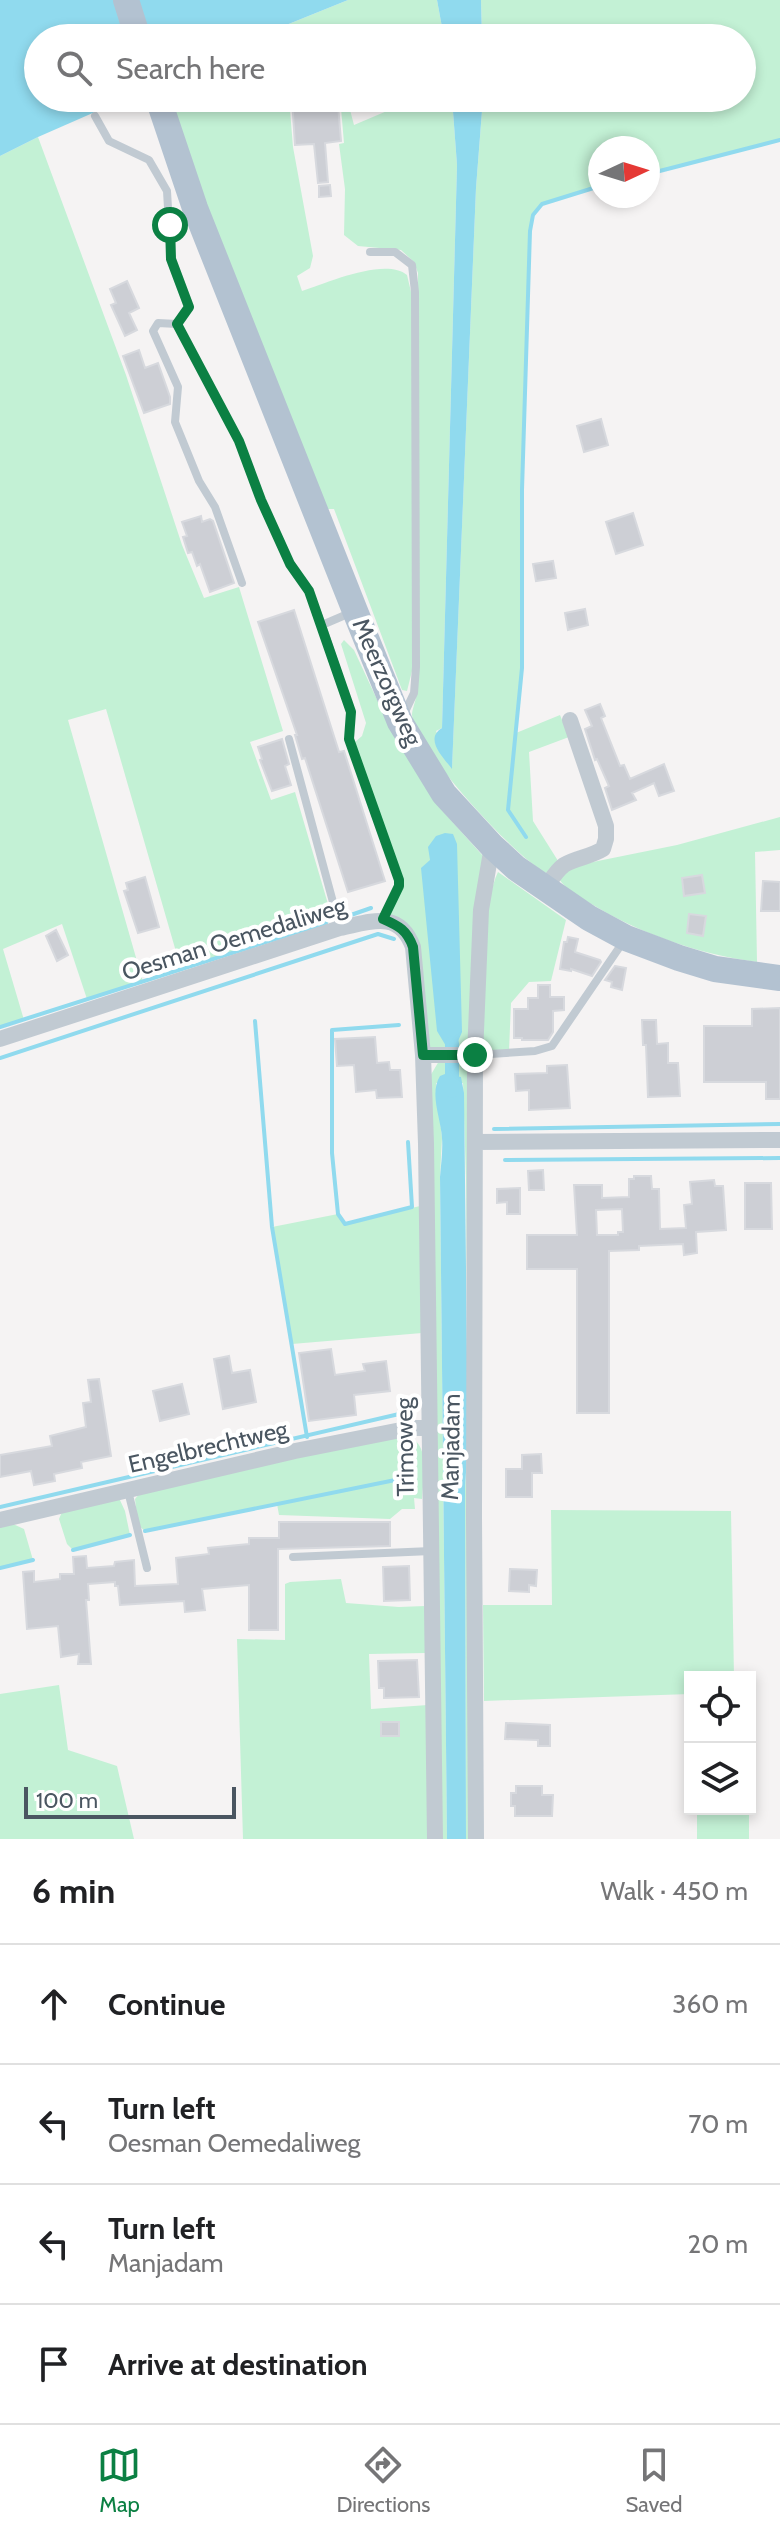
<!DOCTYPE html>
<html lang="en">
<head>
<meta charset="utf-8">
<style>
	:root { --surface:#fff; --page:#f6f6f6; --text:#202124; --muted:#757577; --line:#e0e0e0; --accent:#0b8043 }
	body { margin:0; font-family:Cabin,sans-serif; background:var(--page); color:var(--text) }
	.controls { position:absolute; right:24px; bottom:24px; display:grid; overflow:hidden; border-radius:0px; box-shadow:0 4px 12px #0003 }
	.controls button { width:72px; height:72px; display:grid; place-items:center; padding:0; border:0; border-bottom:2px solid var(--line); background:var(--surface); color:var(--text); font:40px sans-serif }
	.compass { position:absolute; left:588px; top:136px; width:72px; height:72px; border-radius:50%; background:var(--surface); box-shadow:0 4px 12px #0003; rotate:86deg }
	.scale { position:absolute; left:24px; bottom:20px; width:212px; box-sizing:border-box; padding-left:8px; border:4px solid #4a5661; border-top:0; font-size:22px; line-height:28px; white-space:nowrap; color:#4a5661; -webkit-text-stroke:6px #fff; paint-order:stroke }
	.stop { position:absolute; width:24px; height:24px; margin:-18px; border:6px solid #0b8043; border-radius:50%; background:#fff }
	.stop.end { background:#0b8043; border-color:#fff; box-shadow:0 2px 8px #0008 }
	.list { margin:0; padding:0; list-style:none }
	h2 { display:flex; justify-content:space-between; align-items:center; height:104px; margin:0; padding:0 32px; font-size:34px }
	h2 small { font-size:26px; font-weight:400; color:var(--muted) }
	.list li { display:grid; grid-template-columns:52px 1fr auto; gap:24px; align-items:center; box-sizing:border-box; height:120px; padding:0 32px; border-top:2px solid var(--line) }
	.list b { display:block; font-size:30px; white-space:nowrap }
	.list p { margin:0; font-size:26px; white-space:nowrap; color:var(--muted) }
	.list em { font-size:26px; font-style:normal; color:var(--muted) }
	.icon { flex:none; width:44px; height:44px; fill:none; stroke:currentColor; stroke-width:2; stroke-linecap:round; stroke-linejoin:round }
	.map { position:relative; flex:none; width:780px; height:1839px; overflow:hidden }
	.search { position:absolute; background:var(--surface); box-shadow:0 4px 12px #0003; left:24px; right:24px; top:24px; height:88px; display:flex; align-items:center; gap:20px; box-sizing:border-box; padding:0 28px; border-radius:44px; color:var(--muted); font-size:30px }
	.sheet { height:584px; background:var(--surface) }
	nav { display:flex; justify-content:space-around; align-items:center; box-sizing:border-box; height:112px; border-top:2px solid var(--line); background:var(--surface); font-size:22px; color:var(--muted) }
	nav a { display:grid; justify-items:center; gap:4px }
	nav .on { color:var(--accent) }
	.map>svg:first-child { display:block }
</style>
</head>
<body>
<div class="map">
<svg width="780" height="1839" viewBox="0 0 780 1839">
	<rect width="100%" height="100%" fill="#f5f3f3"/>
	<path fill="#c3f1d5" d="M 348,0 L 437,0 L 444,38 L 254,38 Z
		M 481,0 L 780,0 L 780,140 L 648,174 L 648,148 L 600,148 L 600,186 L 542,204 L 533,215 L 530,231 L 522,490 L 522,668 L 516,733 L 560,715 L 569,737 L 529,752 L 533,821 L 560,864 L 546,873 C 515,857 416,750 412,715 C 412,710 415,703 416,697 C 418,687 418,677 419,667 L 418,273 L 414,262 L 401,250 L 358,246 L 344,235 L 345,189 L 339,144 L 344,143 L 341,108 L 349,106 L 354,125 L 401,105 L 398,98 L 452,98 L 457,165 L 442,728 L 436,731 L 452,768 L 476,188 L 483,98 L 742,98 L 742,38 L 482,38 Z
		M 163,98 L 289,98 L 293,147 L 313,256 L 310,268 L 297,276 L 302,291 C 327,283 385,257 407,275 L 412,296 L 412,671 L 407,691 L 402,690 L 334,509 L 327,509 Z
		M 38,137 L 126,375 L 182,545 L 204,598 L 239,587 L 283,731 L 250,742 L 271,800 L 295,792 L 333,921 L 181,969 L 106,709 L 68,720 L 143,982 L 87,999 L 62,924 L 3,949 L 24,1020 L 0,1027 L 0,156 Z
		M 344,640 L 354,650 L 394,736 L 439,807 L 483,856 L 468,1041 C 460,1052 442,1051 430,1047 L 419,960 L 390,914 L 402,882 L 357,754 L 355,742 L 362,736 L 366,723 L 341,644 Z
		M 780,817 L 780,850 L 755,852 L 757,962 C 698,954 640,934 588,902 C 578,895 566,890 559,879 L 573,866 L 677,845 Z
		M 498,872 L 566,920 L 551,981 L 529,982 L 511,1003 L 509,1051 L 484,1054 L 480,1044 C 483,1002 481,906 498,872 Z
		M 439,1061 L 461,1063 L 467,1067 L 473,1839 L 466,1839 L 465,1488 L 468,1440 L 466,1178 L 463,1083 L 436,1083 L 442,1138 L 440,1177 L 447,1839 L 440,1839 L 429,1078 Z
		M 420,1206 L 422,1333 L 292,1344 L 272,1227 L 338,1214 L 345,1224 Z
		M 408,1436 C 431,1445 423,1478 422,1499 L 414,1498 L 415,1509 L 402,1509 L 390,1519 L 279,1515 L 277,1504 L 145,1531 L 138,1525 L 135,1499 L 140,1493 L 287,1458 Z
		M 119,1498 L 125,1511 L 130,1535 L 73,1550 L 67,1544 L 59,1519 L 62,1512 Z
		M 551,1510 L 731,1511 L 734,1677 L 690,1677 L 690,1694 L 484,1701 L 483,1605 L 552,1605 Z
		M 13,1524 L 24,1529 L 33,1560 L 0,1568 L 0,1527 Z
		M 341,1579 L 346,1603 L 399,1607 L 425,1606 L 426,1653 L 369,1654 L 371,1709 L 428,1705 L 430,1839 L 243,1839 L 237,1639 L 285,1640 L 285,1584 L 290,1582 Z
		M 59,1685 L 68,1750 L 117,1766 L 134,1839 L 0,1839 L 0,1694 Z
		M 697,1809 L 749,1809 L 749,1839 L 697,1839 Z"/>
	<path fill="#90daee" d="M 0,0 L 348,0 L 254,38 L 38,38 L 38,98 L 127,98 L 38,137 L 0,156 Z
		M 437,0 L 481,0 L 482,38 L 444,38 Z
		M 452,98 L 483,98 L 476,188 L 452,769 C 443,757 424,739 442,728 L 457,165 Z
		M 445,833 L 453,834 L 457,844 L 462,1032 L 456,1046 L 446,1046 L 437,1031 L 421,868 L 430,860 L 428,847 L 436,836 Z
		M 445,1074 L 461,1077 L 464,1093 L 468,1441 L 465,1488 L 466,1839 L 447,1839 L 440,1177 C 441,1164 443,1151 442,1138 C 441,1118 429,1094 440,1076 Z"/>
	<g fill="none" stroke-linecap="round" stroke-linejoin="round">
		<path stroke="#90daee" stroke-width="4" d="M 648,174 L 780,140
			M 526,837 L 508,810 L 522,668 L 522,490 L 530,231 L 533,215 L 542,204 L 600,186
			M 348,916 L 371,908
			M 255,1021 L 272,1227 L 307,1437
			M 399,1025 L 332,1030 L 332,1153 L 338,1214 L 345,1224 L 412,1207 L 408,1142
			M 0,1027 L 326,923
			M 0,1058 L 378,934 L 394,939
			M 494,1129 L 780,1124
			M 505,1160 L 780,1158
			M 0,1507 L 412,1411
			M 145,1531 L 410,1477
			M 73,1550 L 130,1535
			M 0,1568 L 33,1560"/>
		<path stroke="#90daee" stroke-width="14" d="M 452,1043 L 452,1091"/>
	</g>
	<path fill="#cdcfd5" stroke="#d7d9de" stroke-width="2" fill-rule="evenodd" d="M 316,98 L 317,107 L 338,105 L 341,141 L 325,143 L 328,182 L 318,183 L 314,144 L 295,145 L 292,99 Z
		M 330,185 L 331,196 L 319,197 L 319,186 Z
		M 127,281 L 139,308 L 129,313 L 137,330 L 125,336 L 111,305 L 116,303 L 110,289 Z
		M 139,350 L 145,368 L 158,363 L 170,397 L 170,404 L 144,413 L 123,356 Z
		M 601,419 L 608,445 L 584,452 L 577,426 Z
		M 633,513 L 643,545 L 616,554 L 606,522 Z
		M 201,516 L 202,522 L 210,519 L 213,521 L 234,583 L 210,592 L 200,564 L 197,566 L 192,552 L 188,553 L 183,537 L 187,536 L 182,522 Z
		M 553,561 L 556,578 L 536,581 L 533,564 Z
		M 585,609 L 588,625 L 568,630 L 565,613 Z
		M 294,610 L 339,752 L 344,751 L 385,881 L 348,892 L 305,758 L 302,759 L 295,735 L 297,735 L 258,622 Z
		M 600,704 L 605,716 L 601,718 L 620,766 L 624,765 L 630,779 L 664,764 L 674,791 L 659,796 L 654,783 L 632,793 L 636,800 L 612,810 L 605,788 L 609,786 L 597,759 L 595,760 L 585,729 L 592,726 L 585,710 Z
		M 282,739 L 289,764 L 285,766 L 291,785 L 272,791 L 260,760 L 262,759 L 258,747 Z
		M 702,875 L 705,893 L 684,896 L 682,878 Z
		M 145,877 L 159,927 L 138,933 L 124,891 L 128,890 L 126,883 Z
		M 763,881 L 780,882 L 780,911 L 761,911 Z
		M 689,914 L 706,916 L 703,936 L 687,933 Z
		M 56,930 L 68,955 L 57,961 L 46,936 Z
		M 568,937 L 578,939 L 575,952 L 600,960 L 601,962 L 592,976 L 571,969 L 571,971 L 560,969 L 564,942 L 567,942 Z
		M 615,966 L 626,968 L 622,990 L 611,987 L 612,982 L 605,980 Z
		M 538,985 L 550,985 L 550,997 L 564,997 L 564,1010 L 553,1011 L 553,1032 L 548,1040 L 522,1040 L 522,1038 L 514,1038 L 514,1009 L 528,1009 L 528,998 L 538,998 Z
		M 780,1008 L 780,1099 L 766,1099 L 766,1082 L 704,1082 L 704,1026 L 752,1026 L 752,1009 Z
		M 642,1020 L 656,1020 L 657,1044 L 668,1043 L 668,1063 L 678,1063 L 680,1096 L 648,1097 L 646,1045 L 643,1045 Z
		M 375,1037 L 377,1063 L 389,1062 L 390,1070 L 400,1070 L 402,1097 L 377,1098 L 376,1090 L 356,1092 L 354,1065 L 337,1066 L 335,1039 Z
		M 567,1065 L 570,1108 L 529,1110 L 529,1090 L 516,1091 L 515,1074 L 547,1073 L 547,1066 Z
		M 543,1170 L 544,1190 L 529,1190 L 528,1171 Z
		M 634,1176 L 651,1176 L 652,1189 L 659,1189 L 660,1229 L 686,1228 L 684,1205 L 692,1204 L 690,1182 L 714,1180 L 715,1186 L 723,1186 L 726,1230 L 696,1232 L 697,1253 L 684,1255 L 683,1244 L 639,1246 L 639,1250 L 609,1251 L 609,1413 L 577,1413 L 577,1269 L 527,1269 L 527,1235 L 577,1235 L 574,1185 L 602,1185 L 602,1198 L 629,1197 L 629,1179 L 634,1179 ZM 622,1209 L 623,1232 L 618,1232 L 618,1235 L 597,1235 L 596,1210 Z
		M 745,1183 L 771,1183 L 772,1229 L 745,1229 Z
		M 520,1188 L 520,1214 L 507,1214 L 507,1202 L 497,1203 L 497,1189 Z
		M 331,1349 L 335,1375 L 365,1371 L 363,1364 L 386,1361 L 390,1391 L 354,1395 L 356,1415 L 309,1421 L 299,1353 Z
		M 229,1356 L 232,1373 L 250,1370 L 256,1402 L 223,1409 L 214,1359 Z
		M 99,1379 L 111,1456 L 81,1462 L 82,1468 L 54,1474 L 55,1481 L 34,1485 L 31,1471 L 0,1477 L 0,1455 L 52,1446 L 50,1436 L 86,1427 L 83,1403 L 91,1402 L 88,1380 Z
		M 182,1384 L 189,1414 L 160,1421 L 153,1391 Z
		M 541,1454 L 542,1473 L 532,1473 L 532,1497 L 506,1497 L 506,1469 L 522,1469 L 522,1455 Z
		M 279,1522 L 390,1522 L 390,1546 L 278,1549 L 278,1630 L 249,1630 L 249,1585 L 202,1589 L 205,1610 L 185,1612 L 184,1601 L 120,1605 L 118,1586 L 115,1586 L 115,1582 L 88,1584 L 89,1600 L 86,1600 L 91,1664 L 78,1664 L 79,1654 L 61,1657 L 58,1626 L 27,1629 L 23,1572 L 34,1571 L 34,1582 L 60,1579 L 60,1574 L 74,1574 L 73,1557 L 86,1556 L 87,1568 L 114,1566 L 115,1562 L 134,1560 L 135,1586 L 178,1584 L 176,1558 L 209,1554 L 208,1548 L 249,1544 L 249,1538 L 279,1538 Z
		M 409,1566 L 410,1600 L 384,1601 L 383,1567 Z
		M 510,1569 L 537,1570 L 536,1586 L 529,1585 L 529,1592 L 509,1591 Z
		M 417,1660 L 419,1697 L 384,1698 L 384,1688 L 379,1688 L 378,1661 Z
		M 381,1722 L 399,1722 L 399,1736 L 381,1736 Z
		M 506,1723 L 550,1725 L 550,1746 L 538,1746 L 538,1740 L 505,1739 Z
		M 516,1786 L 542,1786 L 542,1795 L 553,1795 L 552,1816 L 515,1816 L 515,1806 L 511,1806 L 511,1793 L 516,1793 Z"/>
	<g fill="none" stroke-linecap="round" stroke-linejoin="round">
		<path stroke="#c1cad2" stroke-width="8" d="M 95,116 L 109,141 L 149,160 L 167,191 L 171,259 L 189,307 L 177,324 L 239,441 L 261,500 L 290,564 L 309,591 L 322,625 L 350,613
			M 370,252 L 395,252 L 412,265 L 415,292 L 416,667 L 414,693 L 404,714
			M 177,324 L 158,323 L 153,331 L 178,387 L 175,422 L 199,481 L 215,507 L 242,583
			M 322,625 L 351,712 L 349,739 L 399,880 L 399,886 L 383,919
			M 289,739 L 340,928
			M 475,1055 L 535,1051 L 552,1046 L 623,942
			M 128,1491 L 147,1568
			M 293,1557 L 431,1551"/>
		<path stroke="#c1cad2" stroke-width="16" d="M 546,887 C 551,880 556,871 564,865 C 575,858 590,857 603,849 L 606,839 L 606,826 L 570,720
			M 0,1039 L 340,928 C 370,922 399,909 413,947 L 423,1055 L 426,1144 L 435,1839
			M 423,1055 L 475,1055
			M 476,1142 L 780,1140
			M 0,1520 L 295,1451 L 411,1428 L 428,1428
			M 476,1839 L 474,1516 L 475,1055 L 481,910 L 492,846"/>
		<path stroke="#b3c2d1" stroke-width="26" d="M 126,0 L 138,38
			M 158,98 L 195,208 L 355,611 L 400,722 L 444,794 L 492,846 L 516,868 L 589,918 L 626,938 L 679,958 L 715,969 L 780,978"/>
	</g>
	<g fill="none" stroke-linecap="round" stroke-linejoin="round">
		<path stroke="#0b8043" stroke-width="10" d="M 170,225 L 171,259 L 189,307 L 177,324 L 239,441 L 261,500 L 290,564 L 309,591 L 351,712 L 349,739 L 399,880 L 399,886 L 383,919 C 399,926 407,930 413,947 L 423,1055 L 475,1055"/>
	</g>
	<g text-anchor="middle" stroke-width="8" stroke-linejoin="round" paint-order="stroke">
		<g font-size="24" fill="#4a5661" stroke="#fff">
			<text transform="translate(387 682) rotate(66)" y="8">Meerzorgweg</text>
			<text transform="translate(234 939) rotate(-17)" y="8">Oesman Oemedaliweg</text>
			<text transform="translate(208 1447) rotate(-13)" y="8">Engelbrechtweg</text>
			<text transform="translate(405 1447) rotate(-91)" y="8">Trimoweg</text>
			<text transform="translate(451 1447) rotate(-89)" y="8">Manjadam</text>
		</g>
	</g>
</svg>
<div class="controls">
<button><svg class="icon" aria-label="locate" viewBox="0 0 24 24"><circle cx="12" cy="12" r="6"/><path d="M12 2v4M12 18v4M2 12h4M18 12h4"/></svg></button>
<button><svg class="icon" aria-label="layers" viewBox="0 0 24 24"><path d="M12 4l9 5-9 5-9-5zM3 14l9 5 9-5"/></svg></button>
</div>
<svg class="compass" viewBox="-18 -18 36 36"><path d="M0-13l5 13h-10z" fill="#e53935"/><path d="M0 13l5-13h-10z" fill="#757577"/></svg>
<div class="scale">100 m</div>
<div class="stop" style="left:170px;top:225px"></div>
<div class="stop end" style="left:475px;top:1055px"></div>
<div class="search"><svg class="icon" aria-label="search" viewBox="0 0 24 24"><circle cx="10" cy="10" r="6"/><path d="M15 15l6 6"/></svg>Search here</div>
</div>
<section class="sheet">
<h2>6 min<small>Walk · 450 m</small></h2>
<ul class="list">
<li><svg class="icon" aria-label="ahead" viewBox="0 0 24 24"><path d="M12 20V5M6 11l6-6 6 6"/></svg><div><b>Continue</b></div><em>360 m</em></li>
<li><svg class="icon" aria-label="left" viewBox="0 0 24 24"><path d="M17 20v-9H6M10 6l-5 5 5 5"/></svg><div><b>Turn left</b><p>Oesman Oemedaliweg</p></div><em>70 m</em></li>
<li><svg class="icon" aria-label="left" viewBox="0 0 24 24"><path d="M17 20v-9H6M10 6l-5 5 5 5"/></svg><div><b>Turn left</b><p>Manjadam</p></div><em>20 m</em></li>
<li><svg class="icon" aria-label="arrive" viewBox="0 0 24 24"><path d="M6 21V4h12l-3 4 3 4H6"/></svg><div><b>Arrive at destination</b></div></li>
</ul>
</section>
<nav>
<a class="on"><svg class="icon" aria-label="map" viewBox="0 0 24 24"><path d="M3 6l6-2 6 2 6-2v14l-6 2-6-2-6 2zM9 4v14M15 6v14"/></svg>Map</a>
<a><svg class="icon" aria-label="directions" viewBox="0 0 24 24"><path d="M12 3l9 9-9 9-9-9zM9 14v-3h6M13 9l2 2-2 2"/></svg>Directions</a>
<a><svg class="icon" aria-label="saved" viewBox="0 0 24 24"><path d="M7 4h10v16l-5-4-5 4z"/></svg>Saved</a>
</nav>
</body>
</html>
